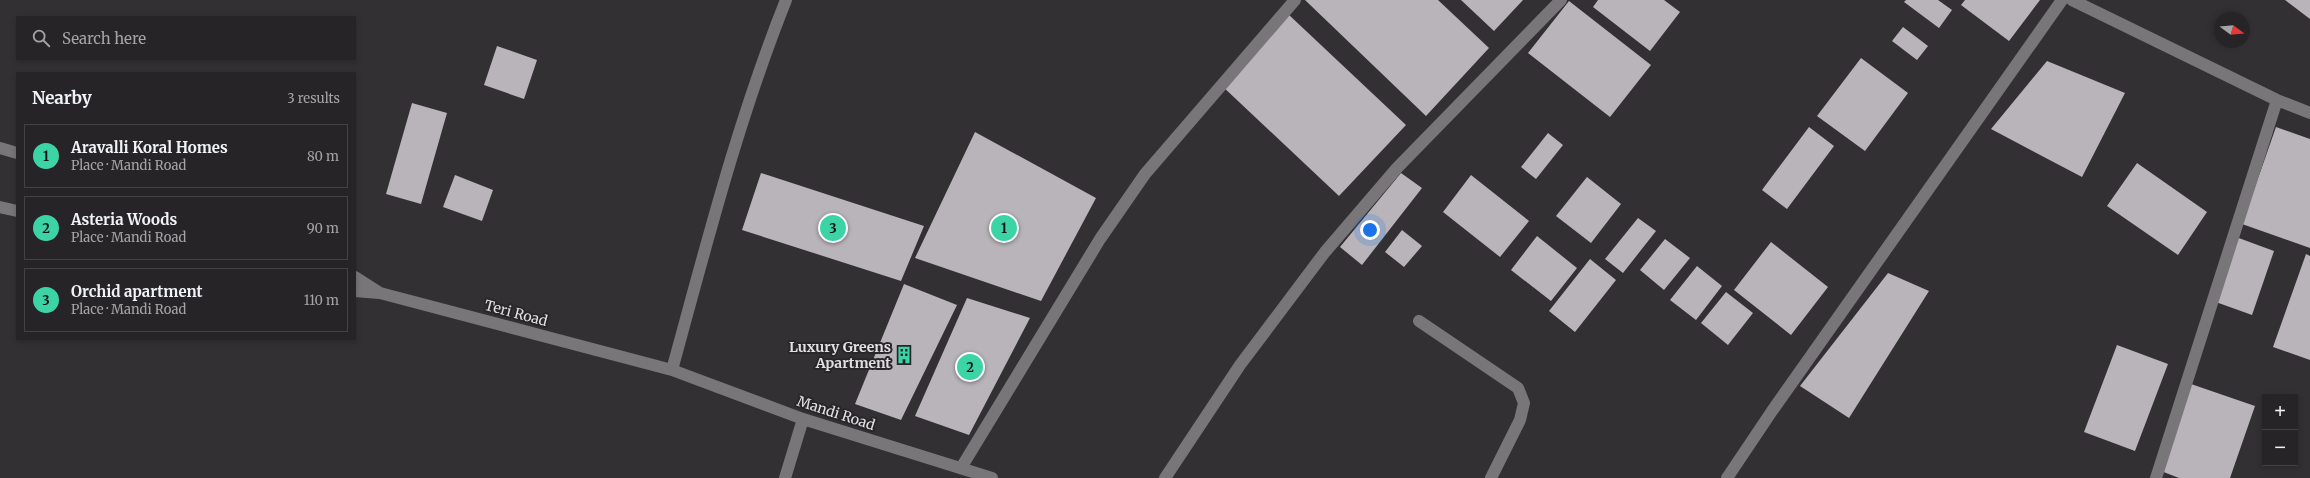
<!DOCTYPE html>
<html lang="en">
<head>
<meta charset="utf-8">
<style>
	:root { --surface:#262427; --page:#323033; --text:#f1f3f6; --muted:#a4a4a7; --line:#424144; --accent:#3cd4a4 }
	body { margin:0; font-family:Merriweather,serif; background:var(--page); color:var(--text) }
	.controls { position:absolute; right:12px; bottom:12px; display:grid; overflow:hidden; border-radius:0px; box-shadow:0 2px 6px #0003 }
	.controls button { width:36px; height:36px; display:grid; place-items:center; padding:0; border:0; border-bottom:1px solid var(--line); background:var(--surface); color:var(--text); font:20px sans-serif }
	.compass { position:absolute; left:2214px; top:12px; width:36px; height:36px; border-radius:50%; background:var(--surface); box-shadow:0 2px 6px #0003; rotate:106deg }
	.you { position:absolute; left:1370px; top:230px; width:14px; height:14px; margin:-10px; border:3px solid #fff; border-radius:50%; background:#1a73e8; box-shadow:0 0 0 6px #1a73e833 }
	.badge { display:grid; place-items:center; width:26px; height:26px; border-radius:50%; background:var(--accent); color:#111; font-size:13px; font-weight:700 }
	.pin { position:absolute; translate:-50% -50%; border:2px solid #fff; box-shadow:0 1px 4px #0006 }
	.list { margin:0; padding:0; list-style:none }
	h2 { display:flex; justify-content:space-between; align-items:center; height:52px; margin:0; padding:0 16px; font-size:17px }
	h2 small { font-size:13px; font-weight:400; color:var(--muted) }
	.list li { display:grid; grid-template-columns:26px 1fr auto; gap:12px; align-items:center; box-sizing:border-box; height:64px; margin:0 8px 8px; padding:0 8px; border:1px solid var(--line); border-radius:0px }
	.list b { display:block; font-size:15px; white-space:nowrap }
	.list p { margin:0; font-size:13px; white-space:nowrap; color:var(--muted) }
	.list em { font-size:13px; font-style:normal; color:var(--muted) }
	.icon { flex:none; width:22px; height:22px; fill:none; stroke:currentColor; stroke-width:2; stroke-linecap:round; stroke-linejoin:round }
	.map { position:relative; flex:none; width:2310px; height:478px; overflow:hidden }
	.search { position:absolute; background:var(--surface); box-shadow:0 2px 6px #0003; left:16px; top:16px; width:340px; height:44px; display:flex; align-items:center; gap:10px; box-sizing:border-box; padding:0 14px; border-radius:0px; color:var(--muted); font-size:15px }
	.panel { position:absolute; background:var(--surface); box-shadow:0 2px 6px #0003; left:16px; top:72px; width:340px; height:268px; border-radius:0px }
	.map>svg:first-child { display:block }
</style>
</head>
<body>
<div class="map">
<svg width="2310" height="478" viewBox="0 0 2310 478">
	<rect width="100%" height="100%" fill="#333034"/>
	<path fill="#b8b4b9" d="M 1305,0 L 1438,0 L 1489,48 L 1426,116 Z
		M 1461,0 L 1523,0 L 1494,31 Z
		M 1598,0 L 1664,0 L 1680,12 L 1650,51 L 1593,7 Z
		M 1906,0 L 1938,0 L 1952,10 L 1939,28 L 1904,2 Z
		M 1965,0 L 2040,0 L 2009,41 L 1961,5 Z
		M 2285,0 L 2310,0 L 2310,19 Z
		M 1569,1 L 1651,65 L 1610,117 L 1528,53 Z
		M 1288,14 L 1406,125 L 1339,196 L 1221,85 Z
		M 1903,27 L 1928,46 L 1917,60 L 1892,41 Z
		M 497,46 L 537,60 L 524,99 L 484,85 Z
		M 1861,58 L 1908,93 L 1865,151 L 1817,116 Z
		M 2047,61 L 2125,93 L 2082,177 L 1991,129 Z
		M 412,103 L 447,113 L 421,204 L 386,194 Z
		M 1809,127 L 1834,146 L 1787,209 L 1762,190 Z
		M 2276,127 L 2310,139 L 2310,248 L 2242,224 Z
		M 975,132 L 1096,198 L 1041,301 L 915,258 Z
		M 1548,133 L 1563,145 L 1536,179 L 1521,167 Z
		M 2137,163 L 2207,212 L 2178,255 L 2107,206 Z
		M 761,173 L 924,226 L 901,281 L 742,230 Z
		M 1401,173 L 1422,188 L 1362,265 L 1340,247 Z
		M 455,175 L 493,190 L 482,221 L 443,207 Z
		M 1471,175 L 1529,221 L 1500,257 L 1443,212 Z
		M 1587,177 L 1621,204 L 1591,243 L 1556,216 Z
		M 1638,218 L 1656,231 L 1623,273 L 1605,259 Z
		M 1402,230 L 1422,246 L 1404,267 L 1385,252 Z
		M 1537,236 L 1577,268 L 1551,301 L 1511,270 Z
		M 2236,237 L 2274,251 L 2252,315 L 2213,301 Z
		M 1665,239 L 1690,258 L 1664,290 L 1640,270 Z
		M 1771,242 L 1828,287 L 1791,335 L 1734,290 Z
		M 2306,254 L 2310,256 L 2310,360 L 2273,347 Z
		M 1590,259 L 1616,280 L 1575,332 L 1549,311 Z
		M 1697,266 L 1722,286 L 1696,320 L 1670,300 Z
		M 1888,273 L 1929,291 L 1849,418 L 1800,386 Z
		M 904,284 L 957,305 L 901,420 L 855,404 Z
		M 1726,292 L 1753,313 L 1728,345 L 1701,323 Z
		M 967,298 L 1030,318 L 969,435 L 915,416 Z
		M 2117,345 L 2168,364 L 2135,451 L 2084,432 Z
		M 2191,384 L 2255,406 L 2230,478 L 2179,478 L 2161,471 Z"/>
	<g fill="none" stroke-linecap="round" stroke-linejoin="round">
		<path stroke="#79767a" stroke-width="12" d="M 2072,0 L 2277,100 L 2310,113
			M 1419,321 L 1518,388 L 1524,403 L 1520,420 L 1491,478
			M 961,468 L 1100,239 L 1145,174 L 1295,0
			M 1165,478 L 1240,365 L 1325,252 L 1397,168 L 1561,0
			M 1727,478 L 1772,411 L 2062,0
			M 2156,478 L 2277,100"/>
		<path stroke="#79767a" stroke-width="12" d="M 0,148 L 17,153
			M 0,207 L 17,211
			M 355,277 L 380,293 L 672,370 L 803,419 L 992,478
			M 355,291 L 379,293
			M 672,370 C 706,246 738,120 786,0
			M 785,478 L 803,419"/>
	</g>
	<defs>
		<g id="building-bare" transform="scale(1.38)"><path d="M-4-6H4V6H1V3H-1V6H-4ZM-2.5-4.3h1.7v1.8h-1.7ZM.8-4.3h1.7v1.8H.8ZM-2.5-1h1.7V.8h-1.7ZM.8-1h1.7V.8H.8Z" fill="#3cd4a4" stroke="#29262a" stroke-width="2.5" paint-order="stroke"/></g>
	</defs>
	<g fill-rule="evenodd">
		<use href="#building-bare" x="904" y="355"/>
	</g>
	<g text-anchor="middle" stroke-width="4" stroke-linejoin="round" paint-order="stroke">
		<g font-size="14" fill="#e2e0e3" stroke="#29262a">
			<text transform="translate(516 313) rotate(15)" y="5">Teri Road</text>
			<text transform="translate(836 413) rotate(18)" y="5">Mandi Road</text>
		</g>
		<g font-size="14" font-weight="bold" fill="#e2e0e3" stroke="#29262a" text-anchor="end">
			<text x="891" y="352">Luxury Greens<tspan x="891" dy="16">Apartment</tspan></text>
		</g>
	</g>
</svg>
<div class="controls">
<button>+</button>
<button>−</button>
</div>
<svg class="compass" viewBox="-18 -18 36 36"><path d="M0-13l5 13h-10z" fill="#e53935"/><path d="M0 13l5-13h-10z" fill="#a4a4a7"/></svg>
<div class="you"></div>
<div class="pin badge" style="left:1004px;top:228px">1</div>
<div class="pin badge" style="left:970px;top:367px">2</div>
<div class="pin badge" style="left:833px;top:228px">3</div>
<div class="search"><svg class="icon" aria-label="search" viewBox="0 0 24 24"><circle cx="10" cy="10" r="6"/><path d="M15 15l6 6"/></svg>Search here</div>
<section class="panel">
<h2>Nearby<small>3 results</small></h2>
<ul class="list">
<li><span class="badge">1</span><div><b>Aravalli Koral Homes</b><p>Place · Mandi Road</p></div><em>80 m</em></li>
<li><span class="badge">2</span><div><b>Asteria Woods</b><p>Place · Mandi Road</p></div><em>90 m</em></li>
<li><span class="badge">3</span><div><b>Orchid apartment</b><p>Place · Mandi Road</p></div><em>110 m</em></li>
</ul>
</section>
</div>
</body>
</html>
